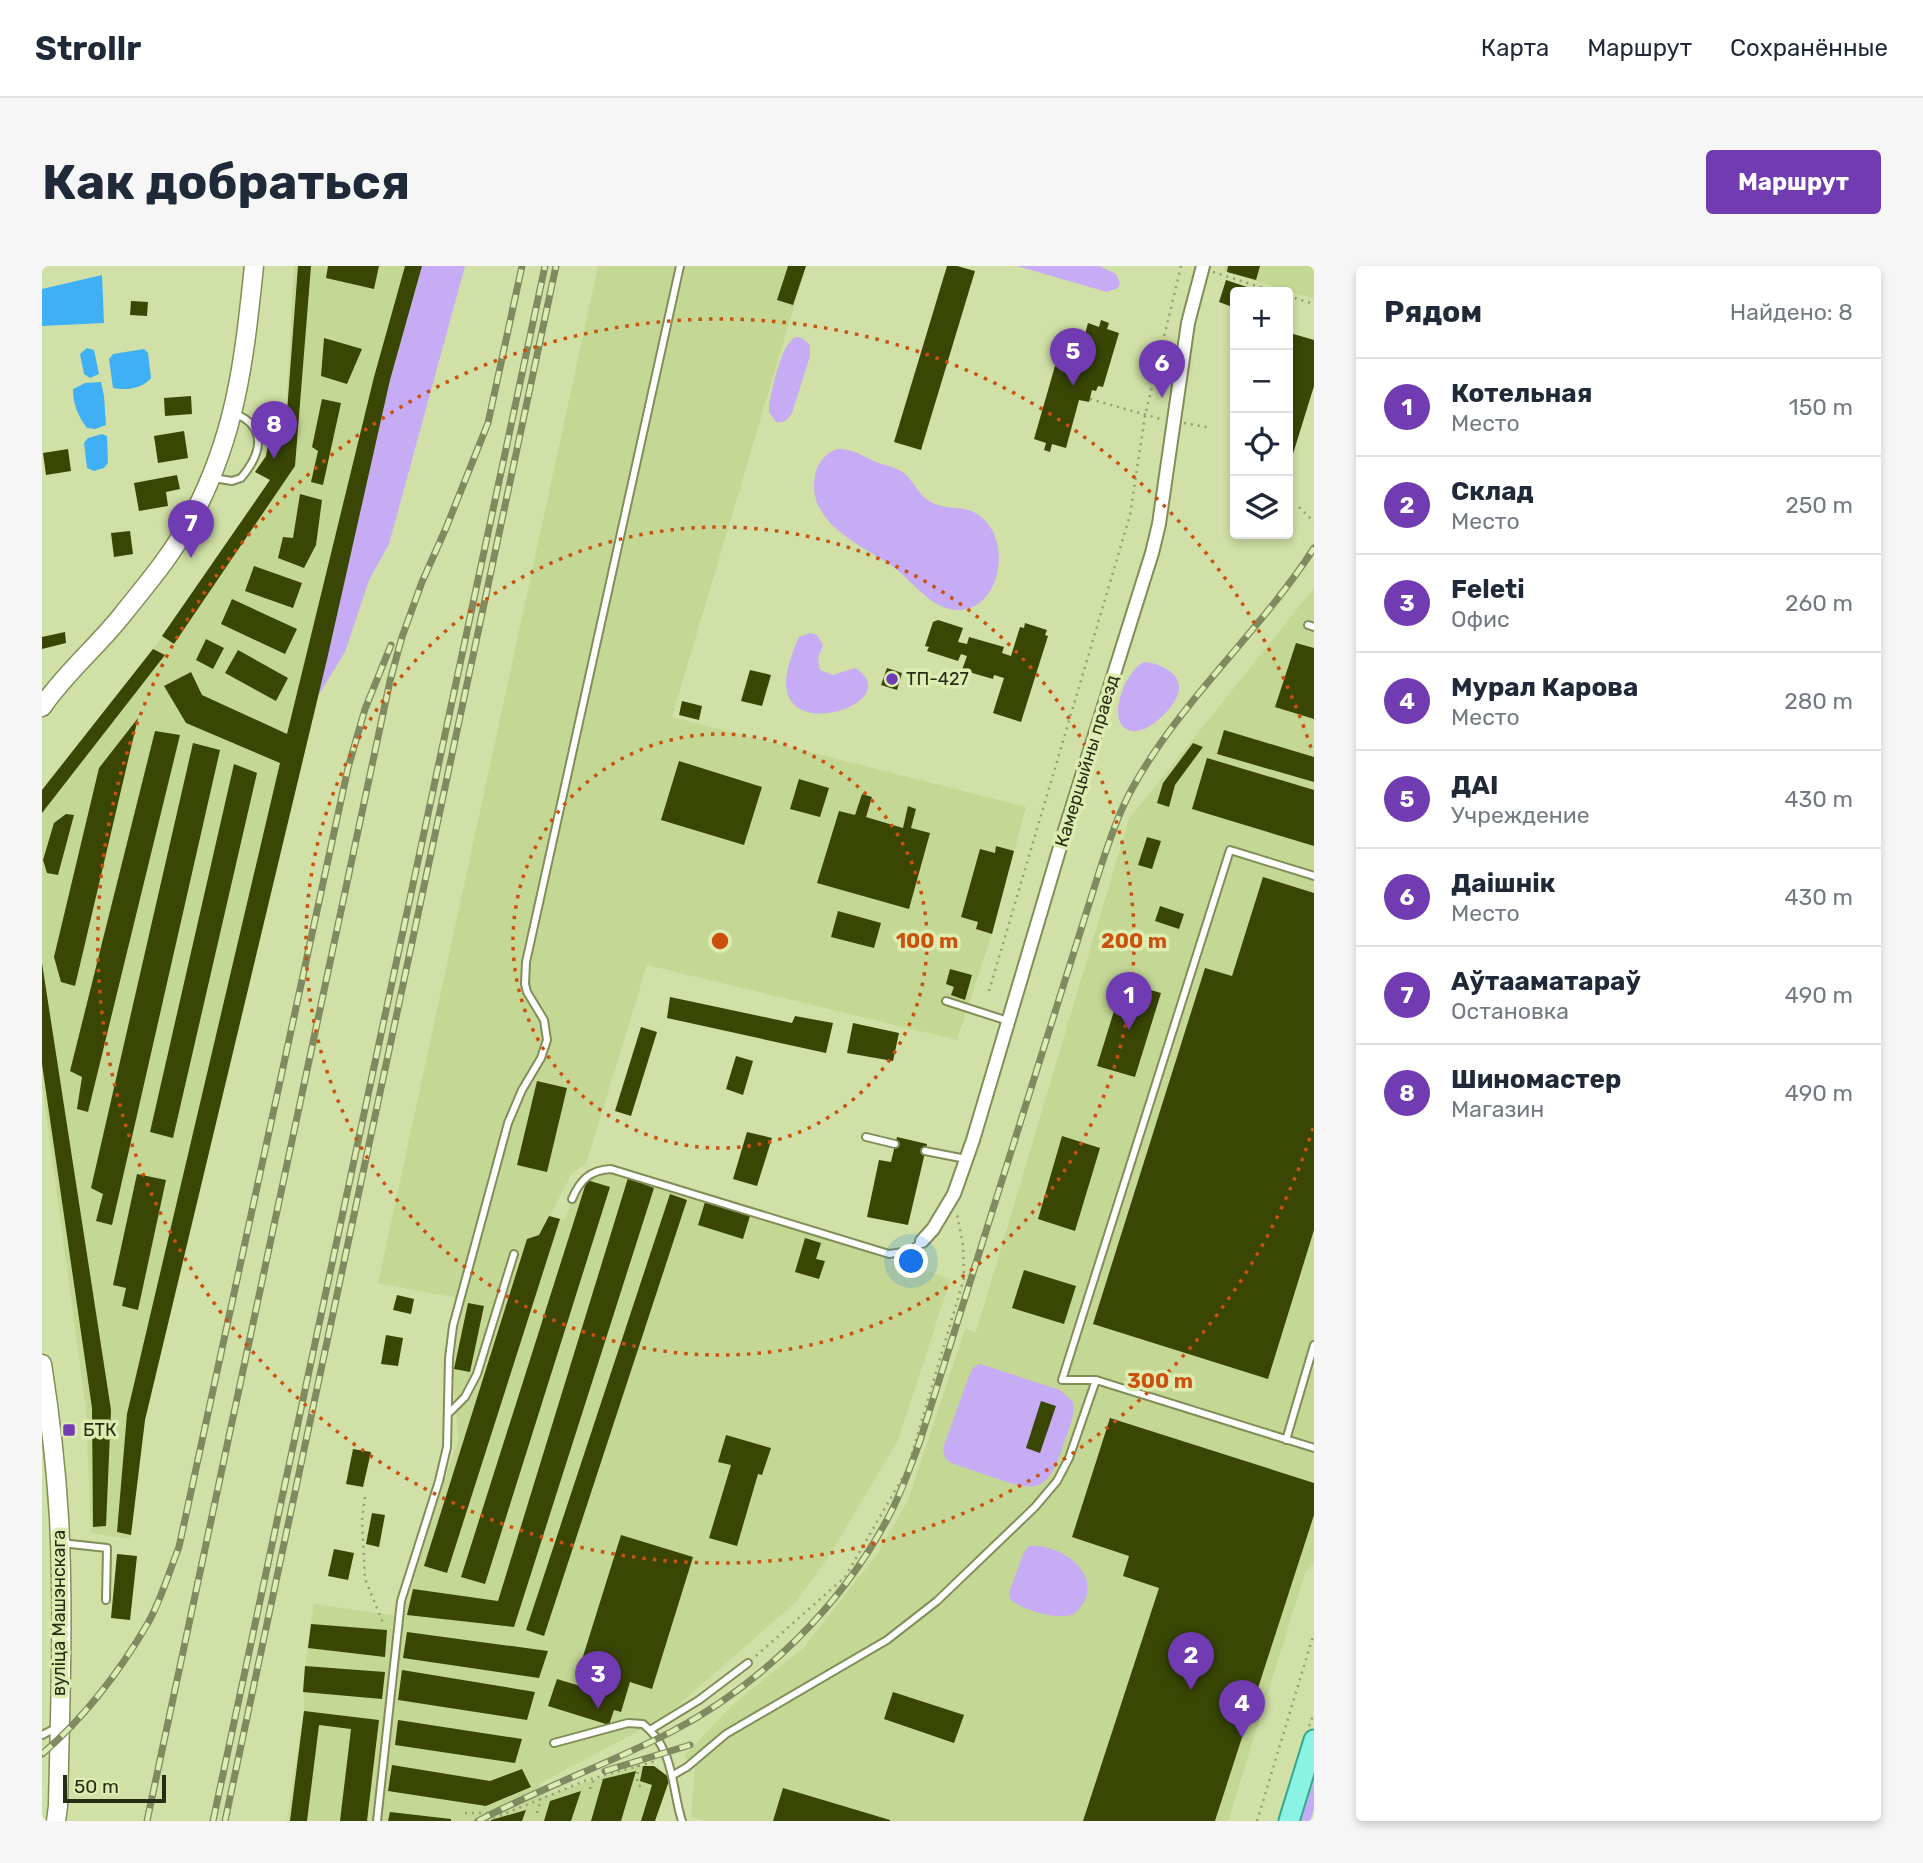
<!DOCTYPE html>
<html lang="ru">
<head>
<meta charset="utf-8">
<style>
	:root { --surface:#fff; --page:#f6f6f7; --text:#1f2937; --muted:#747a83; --line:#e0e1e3; --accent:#713bb2 }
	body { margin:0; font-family:Rubik,sans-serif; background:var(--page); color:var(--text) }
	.controls { position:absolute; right:21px; top:21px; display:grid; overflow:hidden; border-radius:7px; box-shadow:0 4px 10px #0003 }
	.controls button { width:63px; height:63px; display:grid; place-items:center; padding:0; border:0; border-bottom:2px solid var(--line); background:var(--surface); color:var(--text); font:35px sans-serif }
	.scale { position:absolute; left:21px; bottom:18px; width:103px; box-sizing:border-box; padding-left:7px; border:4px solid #272c16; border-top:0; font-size:19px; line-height:24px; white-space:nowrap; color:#272c16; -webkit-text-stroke:5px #ddedb2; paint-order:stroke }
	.you { position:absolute; left:870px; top:996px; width:24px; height:24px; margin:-18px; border:5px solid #fff; border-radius:50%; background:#1a73e8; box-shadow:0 0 0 10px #1a73e833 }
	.badge { display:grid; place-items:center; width:46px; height:46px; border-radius:50%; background:var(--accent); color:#fff; font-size:23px; font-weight:700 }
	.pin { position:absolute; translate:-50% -58px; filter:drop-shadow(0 2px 4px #0008) }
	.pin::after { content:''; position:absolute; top:37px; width:24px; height:21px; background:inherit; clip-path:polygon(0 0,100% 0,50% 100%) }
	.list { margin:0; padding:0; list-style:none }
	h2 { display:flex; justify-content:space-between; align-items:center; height:91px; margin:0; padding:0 28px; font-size:30px }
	h2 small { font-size:23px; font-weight:400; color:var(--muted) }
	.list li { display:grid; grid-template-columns:46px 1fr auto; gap:21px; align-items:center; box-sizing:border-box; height:98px; padding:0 28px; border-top:2px solid var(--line) }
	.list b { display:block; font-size:26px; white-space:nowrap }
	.list p { margin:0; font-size:23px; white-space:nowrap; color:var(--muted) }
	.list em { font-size:23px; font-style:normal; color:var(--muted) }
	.icon { flex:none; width:38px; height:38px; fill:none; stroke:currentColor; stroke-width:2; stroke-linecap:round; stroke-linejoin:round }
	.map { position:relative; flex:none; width:1272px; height:1555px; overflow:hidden; border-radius:7px }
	header { display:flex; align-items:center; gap:42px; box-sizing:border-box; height:98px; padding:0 35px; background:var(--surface); border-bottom:2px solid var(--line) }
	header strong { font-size:33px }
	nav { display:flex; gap:38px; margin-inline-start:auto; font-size:24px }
	.intro { display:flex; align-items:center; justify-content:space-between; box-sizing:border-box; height:168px; padding:0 42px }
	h1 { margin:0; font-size:49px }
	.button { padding:18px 32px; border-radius:7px; background:var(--accent); color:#fff; font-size:24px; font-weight:700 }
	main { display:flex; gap:42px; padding:0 42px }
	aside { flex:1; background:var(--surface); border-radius:7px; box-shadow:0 4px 10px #0003 }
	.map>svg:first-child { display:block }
</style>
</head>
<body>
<header>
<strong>Strollr</strong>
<nav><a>Карта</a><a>Маршрут</a><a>Сохранённые</a></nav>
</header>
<div class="intro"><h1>Как добраться</h1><a class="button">Маршрут</a></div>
<main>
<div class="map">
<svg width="1272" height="1555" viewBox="0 0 1272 1555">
	<rect width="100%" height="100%" fill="#d0e0a6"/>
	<path fill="#c5d795" d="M 252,0 L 380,0 L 348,114 L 286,389 L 103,1154 L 88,1273 L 49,1267 L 44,1143 L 0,817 L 0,524 L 116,377 L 228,214 L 243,172 Z
		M 556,0 L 764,0 L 630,451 L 984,541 L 950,668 L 915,774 L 605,699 L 544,898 L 530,907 L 508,950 L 523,954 L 530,933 L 540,914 L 569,903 L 656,929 L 655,934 L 904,1011 L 908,1015 L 856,1174 L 789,1287 L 754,1336 L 633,1442 L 593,1467 L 497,1518 L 503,1530 L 593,1500 L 612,1500 L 613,1555 L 245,1555 L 262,1445 L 263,1400 L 272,1338 L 361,1351 L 373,1303 L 416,1174 L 411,1102 L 420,1033 L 336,1017 Z
		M 1183,0 L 1272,0 L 1272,33 L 1182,5 Z
		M 1272,322 L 1272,1297 L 1263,1307 L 1186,1555 L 662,1555 L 649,1551 L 653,1502 L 642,1490 L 689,1440 L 761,1382 L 836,1287 L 866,1234 L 923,1063 L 934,1066 L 1087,553 Z"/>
	<path fill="#c6abf5" d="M 380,0 L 423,0 L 347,278 L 327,314 L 303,386 L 276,430 L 348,114 Z
		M 975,0 L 1057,0 L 1074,8 L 1078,17 L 1076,22 L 1065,26 Z
		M 754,71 L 760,72 L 768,79 L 768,90 L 750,147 C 745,154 743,157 734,156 L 727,146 L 727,138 C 731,121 739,77 754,71 Z
		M 795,183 C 812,183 820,190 834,196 C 846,201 858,201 867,212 C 875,222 880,233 893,238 C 913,246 928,236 946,258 C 968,285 956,345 915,344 C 887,343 869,312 846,297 C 816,278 764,255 773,210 C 775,197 783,188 795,183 Z
		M 768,367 L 775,369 L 781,379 L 776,392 L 778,404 L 791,409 L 813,402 C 869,437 726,484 746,402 C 749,391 752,381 757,371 Z
		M 1102,396 C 1116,397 1139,406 1137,424 C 1135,440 1104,472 1086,464 C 1063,454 1085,403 1102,396 Z
		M 938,1098 L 1018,1124 L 1031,1136 C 1034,1151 1024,1169 1020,1183 C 1006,1224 995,1227 956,1213 C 940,1208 925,1202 909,1197 L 903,1192 L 901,1182 L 927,1110 L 931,1102 Z
		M 987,1280 C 1023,1277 1069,1315 1032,1348 C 1017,1355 979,1344 968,1333 L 967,1327 L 981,1288 Z
		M 1272,1504 L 1272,1542 L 1268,1555 L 1256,1555 Z"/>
	<path fill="#40b0f6" d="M 60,9 L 62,57 L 0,60 L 0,23 Z
		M 45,82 L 52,84 L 57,108 L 48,112 L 42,108 L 38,88 Z
		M 102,83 L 106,87 L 109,112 C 101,122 85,125 71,122 L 67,93 L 71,88 Z
		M 59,116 L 62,130 L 64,159 L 53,163 L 45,162 C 36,150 31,138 31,123 L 43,117 Z
		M 60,168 L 65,170 L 66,197 L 62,202 L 52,205 L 45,202 L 42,177 L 46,172 Z"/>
	<path fill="#394604" d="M 256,0 L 269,0 L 253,200 L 132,378 L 120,370 L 228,214 L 213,206 L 224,190 L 228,167 L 243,172 Z
		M 286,0 L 337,0 L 332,23 L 284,12 Z
		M 363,0 L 380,0 L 348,114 L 286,389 L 103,1154 L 89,1269 L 75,1266 L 85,1148 L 238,497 L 144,457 L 122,420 L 149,406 L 160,429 L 245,468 L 332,111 Z
		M 746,0 L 764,0 L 751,39 L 735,34 Z
		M 905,0 L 915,0 L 933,5 L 879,184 L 852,176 Z
		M 1186,0 L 1218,0 L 1214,14 L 1185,6 Z
		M 1184,14 L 1211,23 L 1210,26 L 1193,26 L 1193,42 L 1177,36 Z
		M 89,35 L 106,36 L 105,50 L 88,49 Z
		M 1059,54 L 1067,57 L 1065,63 L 1077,67 L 1061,121 L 1056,120 L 1054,125 L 1050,124 L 1047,136 L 1037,134 L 1024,182 L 1010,178 L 1008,186 L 1002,184 L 1004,177 L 992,173 L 1013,100 L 1026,104 L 1027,98 L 1034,100 L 1046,57 L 1057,61 Z
		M 1248,67 L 1272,74 L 1272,120 L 1246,204 L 1246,74 Z
		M 282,72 L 320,83 L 305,118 L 279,110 Z
		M 149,130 L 150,148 L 123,150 L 122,132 Z
		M 280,133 L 299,137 L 281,219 L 269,216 L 276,185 L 270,181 Z
		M 142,165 L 146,192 L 116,197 L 112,170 Z
		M 26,183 L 29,205 L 4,209 L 1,187 Z
		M 135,209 L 138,223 L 124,226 L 126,240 L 97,245 L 92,217 Z
		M 258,228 L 280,234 L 274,279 L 262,302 L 236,292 L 241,271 L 251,272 Z
		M 88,265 L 91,288 L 72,291 L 69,267 Z
		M 212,300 L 260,317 L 251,342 L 203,325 Z
		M 190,333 L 255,363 L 243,388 L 179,358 Z
		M 896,354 L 921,362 L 916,376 L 925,378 L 927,371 L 962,381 L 960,387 L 969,390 L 978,361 L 982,362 L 983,357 L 1005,364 L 1003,369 L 1006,370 L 979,456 L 951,447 L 962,412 L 952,409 L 951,413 L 920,404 L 925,390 L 919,388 L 916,395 L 885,385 L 887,381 L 883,380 L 891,356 Z
		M 23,366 L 24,377 L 0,383 L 0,371 Z
		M 164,373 L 182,382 L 171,403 L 154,394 Z
		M 1254,377 L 1272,382 L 1272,453 L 1233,441 Z
		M 111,383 L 123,389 L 0,547 L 0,524 Z
		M 196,384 L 246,412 L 234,435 L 183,407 Z
		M 845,402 L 860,407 L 855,424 L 839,419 Z
		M 708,404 L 729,409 L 720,440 L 699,435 Z
		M 640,435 L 660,440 L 657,454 L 637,449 Z
		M 96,452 L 33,720 L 19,716 L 12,691 L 57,502 Z
		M 1182,464 L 1272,491 L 1272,516 L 1175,488 Z
		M 113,465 L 138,469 L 46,846 L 35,843 L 40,811 L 28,805 Z
		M 151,477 L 178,484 L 70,959 L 54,955 L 61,928 L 49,922 Z
		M 1151,477 L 1161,481 L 1133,519 L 1127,541 L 1115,537 L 1121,517 Z
		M 1165,492 L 1272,524 L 1272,580 L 1150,543 Z
		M 637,495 L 720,521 L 702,579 L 619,554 Z
		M 192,498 L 215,507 L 131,872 L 108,866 Z
		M 757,513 L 787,522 L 778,551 L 748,543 Z
		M 820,528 L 830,531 L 824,551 L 861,562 L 866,540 L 874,543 L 869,562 L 888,567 L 867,643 L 775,617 L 797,545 L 813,549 Z
		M 24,548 L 32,549 L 16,609 L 5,607 L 1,594 L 12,557 Z
		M 1105,571 L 1119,575 L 1110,603 L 1096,599 Z
		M 954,580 L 972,585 L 950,668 L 934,663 L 936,656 L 919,651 L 938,583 L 953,587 Z
		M 1221,611 L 1272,627 L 1272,964 L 1226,1113 L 1051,1058 L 1163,702 L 1190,710 Z
		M 1118,640 L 1142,648 L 1137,663 L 1113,655 Z
		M 796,645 L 839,657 L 832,682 L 789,671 Z
		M 0,697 L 69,1144 L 64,1260 L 51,1261 L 50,1142 L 0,798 Z
		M 908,703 L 930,709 L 923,734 L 909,729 L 912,721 L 904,718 Z
		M 1081,716 L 1119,727 L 1093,811 L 1055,800 Z
		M 628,731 L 750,757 L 753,750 L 791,757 L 784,787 L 625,752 Z
		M 811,757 L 857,767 L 851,795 L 805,787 Z
		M 599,761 L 615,766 L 589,850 L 573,845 Z
		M 694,790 L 711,795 L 701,829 L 684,823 Z
		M 495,815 L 525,822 L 505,906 L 475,899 Z
		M 705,866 L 730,872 L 715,920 L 691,913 Z
		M 1020,870 L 1058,882 L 1033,965 L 996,953 Z
		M 855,871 L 885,878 L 866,959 L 825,951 L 837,894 L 849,896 Z
		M 95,908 L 124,914 L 96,1044 L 80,1040 L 84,1022 L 71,1019 Z
		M 586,912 L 612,922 L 472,1361 L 365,1349 L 371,1323 L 456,1335 Z
		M 545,914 L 568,921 L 443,1318 L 419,1311 Z
		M 628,928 L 645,934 L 502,1370 L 484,1364 Z
		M 663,936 L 708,950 L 701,973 L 656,959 Z
		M 507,950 L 518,953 L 405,1307 L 382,1300 L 485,973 L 497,969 Z
		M 763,972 L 779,977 L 774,993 L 783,995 L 777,1013 L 753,1006 Z
		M 982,1004 L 1034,1020 L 1022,1058 L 970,1042 Z
		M 355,1029 L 372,1033 L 369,1048 L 351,1044 Z
		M 426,1037 L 442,1040 L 428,1106 L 412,1103 Z
		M 344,1069 L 361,1072 L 356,1100 L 339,1098 Z
		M 999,1135 L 1014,1140 L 998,1187 L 984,1182 Z
		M 1068,1152 L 1272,1217 L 1272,1249 L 1173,1555 L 1041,1555 L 1117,1322 L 1081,1310 L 1087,1290 L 1030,1271 Z
		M 684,1169 L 729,1182 L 720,1209 L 716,1208 L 695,1280 L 667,1272 L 689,1199 L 676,1196 Z
		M 311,1183 L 329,1186 L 321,1221 L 304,1218 Z
		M 330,1247 L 343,1249 L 337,1281 L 324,1278 Z
		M 579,1269 L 651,1291 L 610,1423 L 588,1416 L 579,1446 L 572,1444 L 567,1459 L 506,1440 L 515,1413 L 565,1428 L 571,1410 L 538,1400 Z
		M 292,1283 L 312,1287 L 306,1314 L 286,1310 Z
		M 75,1288 L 95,1290 L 88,1354 L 69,1352 Z
		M 269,1358 L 345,1364 L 343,1391 L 266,1382 Z
		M 365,1366 L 506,1385 L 497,1412 L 361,1392 Z
		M 263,1400 L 343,1406 L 340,1433 L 261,1426 Z
		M 360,1404 L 493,1426 L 485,1454 L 356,1434 Z
		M 851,1426 L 922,1449 L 912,1477 L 842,1453 Z
		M 262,1445 L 337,1454 L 325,1555 L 298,1555 L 309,1463 L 277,1459 L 265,1555 L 248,1555 Z
		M 356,1454 L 480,1473 L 473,1497 L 353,1479 Z
		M 350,1499 L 448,1515 L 480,1503 L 489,1521 L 444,1540 L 346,1525 Z
		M 601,1500 L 612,1500 L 628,1512 L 613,1555 L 599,1555 L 610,1519 L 598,1515 Z
		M 594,1505 L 579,1555 L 549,1555 L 561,1513 Z
		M 741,1522 L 848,1554 L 848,1555 L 731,1555 Z
		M 539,1525 L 529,1555 L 502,1555 L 508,1535 Z
		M 484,1544 L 480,1555 L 449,1555 L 449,1554 Z
		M 348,1546 L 409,1553 L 409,1555 L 346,1555 Z"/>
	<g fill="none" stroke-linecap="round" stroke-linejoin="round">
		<g stroke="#808e58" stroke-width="10">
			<path id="service" d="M 171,212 L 190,215 L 199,212 C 220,187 226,161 192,147
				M 1266,359 L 1272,361
				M 904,735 L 966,755
				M 824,871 L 853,878
				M 883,885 L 924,893
				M 530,933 C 538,914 548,904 569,903 L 847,988 L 869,985 L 880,975
				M 1054,1114 L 1020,1114 L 1188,584 L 1272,610
				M 407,1147 L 423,1131 L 435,1108 L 472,988
				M 1244,1174 L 1272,1079
				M 19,1277 L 65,1282 L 64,1334
				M 608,1464 L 657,1434 L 706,1397
				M 0,1469 L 14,1462
				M 512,1477 L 586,1457 L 601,1458 C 633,1483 629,1521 640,1555
				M 631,1509 L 645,1501 L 684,1468 L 845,1374 L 895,1335 L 993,1241 L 1015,1215 L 1027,1192 L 1054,1114 L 1272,1182
				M 335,1555 L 359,1335 L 397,1215 L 405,1181 L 407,1092 L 411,1060 L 466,857 L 480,824 L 499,792 L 505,774 L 502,754 L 485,726 L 483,718 L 484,696 L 638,0"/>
		</g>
		<g stroke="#808e58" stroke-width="16">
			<path id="minor" d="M 880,975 L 891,963 L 912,928 L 931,874 L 1024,561 L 1110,287 L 1117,258 L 1146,57 L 1161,0"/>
		</g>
		<g stroke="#808e58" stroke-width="21">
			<path id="secondary" d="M 0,441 C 23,407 56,380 81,348 C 104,319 129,290 147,257 C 194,172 202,95 212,0
				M 0,1098 C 8,1149 14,1200 17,1252 C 22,1347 18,1444 16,1540 L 14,1555"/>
		</g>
		<g stroke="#35a890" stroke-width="23">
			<path id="primary" d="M 1247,1555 L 1272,1474"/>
		</g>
		<path stroke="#939f72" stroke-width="2.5" stroke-dasharray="2 5" stroke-linecap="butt" d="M 1171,6 L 1234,26
			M 1246,30 L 1272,38
			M 1048,133 L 1119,153
			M 1142,157 L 1169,162
			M 1257,241 L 1272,256
			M 947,725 L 1088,249 L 1103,150 L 1139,0
			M 323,1231 L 320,1253 L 323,1313 L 341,1357
			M 714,1390 L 803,1311 L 865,1204 L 922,1012 L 921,979 L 915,948
			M 1267,1460 L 1272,1447
			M 596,1499 L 595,1517 L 599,1521
			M 548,1523 L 552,1513
			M 423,1547 L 462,1547
			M 495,1547 L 499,1533
			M 445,1555 L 545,1514 L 611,1496 L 616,1499
			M 1215,1555 L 1272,1367"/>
		<use href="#service" stroke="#fff" stroke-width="6"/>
		<use href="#minor" stroke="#fff" stroke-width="12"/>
		<use href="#secondary" stroke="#fff" stroke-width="18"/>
		<use href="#primary" stroke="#8af3e3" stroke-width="19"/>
		<g stroke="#7f8a61" stroke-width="7">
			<path id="rail" d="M 0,1488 C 42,1452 78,1405 106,1357 C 119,1334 127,1306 137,1281 L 306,502 L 323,443 L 349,379
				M 563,1505 L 648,1479
				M 105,1555 L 348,415 L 360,371 L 380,316 L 404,262 L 446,157 L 480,0
				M 171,1555 L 503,0
				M 183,1555 L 514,0
				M 436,1555 C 499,1522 566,1498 629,1466 C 719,1419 801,1339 848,1248 C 860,1225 869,1199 878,1175 L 1059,600 C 1068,573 1077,546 1091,521 C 1140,433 1218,366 1272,282"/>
		</g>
		<use href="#rail" stroke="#ddedb2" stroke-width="4.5" stroke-dasharray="13" stroke-linecap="butt"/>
	</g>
	<g fill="none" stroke="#cb520e" stroke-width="3.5" stroke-dasharray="3.5 7">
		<circle cx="678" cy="675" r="207"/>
		<circle cx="678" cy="675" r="414"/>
		<path d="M1271 862A622 622 0 1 1 1271 488"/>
	</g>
	<g fill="#713bb2" stroke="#ddedb2" stroke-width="2.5">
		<circle cx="850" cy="413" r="7"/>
		<rect x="20" y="1157" width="14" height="14" rx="3.5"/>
	</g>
	<g text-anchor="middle" stroke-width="7" stroke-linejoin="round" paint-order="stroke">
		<g font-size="18" fill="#272c16" stroke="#ddedb2" text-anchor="start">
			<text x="864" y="419">ТП-427</text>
			<text x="41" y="1170">БТК</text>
		</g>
		<g font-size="18" fill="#272c16" stroke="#ddedb2">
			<text transform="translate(1045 495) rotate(-73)" y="6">Камерцыйны праезд</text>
			<text transform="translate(17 1347) rotate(-90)" y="6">вуліца Машэнскага</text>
		</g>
	</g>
	<circle cx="678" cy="675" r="10" fill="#cb520e" stroke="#ddedb2" stroke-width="3.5"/>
	<g font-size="21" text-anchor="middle" font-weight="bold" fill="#cb520e" stroke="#ddedb2" stroke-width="7" stroke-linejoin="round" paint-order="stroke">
		<text x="885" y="682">100 m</text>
		<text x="1092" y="682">200 m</text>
		<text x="1118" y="1122">300 m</text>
	</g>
</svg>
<div class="controls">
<button>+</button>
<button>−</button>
<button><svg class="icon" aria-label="locate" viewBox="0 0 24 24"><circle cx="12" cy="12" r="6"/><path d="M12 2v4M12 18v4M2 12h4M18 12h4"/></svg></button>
<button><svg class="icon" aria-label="layers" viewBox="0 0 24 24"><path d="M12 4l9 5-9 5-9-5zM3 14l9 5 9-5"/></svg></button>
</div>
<div class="scale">50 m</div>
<div class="you"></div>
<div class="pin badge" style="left:1087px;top:764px">1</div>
<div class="pin badge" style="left:1149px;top:1424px">2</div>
<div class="pin badge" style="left:556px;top:1443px">3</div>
<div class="pin badge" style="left:1200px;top:1472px">4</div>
<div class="pin badge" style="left:1031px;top:120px">5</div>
<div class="pin badge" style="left:1120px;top:132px">6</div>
<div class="pin badge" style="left:149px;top:292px">7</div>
<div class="pin badge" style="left:232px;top:193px">8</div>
</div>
<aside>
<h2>Рядом<small>Найдено: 8</small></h2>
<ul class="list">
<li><span class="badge">1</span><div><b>Котельная</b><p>Место</p></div><em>150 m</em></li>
<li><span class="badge">2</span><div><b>Склад</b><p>Место</p></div><em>250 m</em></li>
<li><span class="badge">3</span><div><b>Feleti</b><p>Офис</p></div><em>260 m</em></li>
<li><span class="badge">4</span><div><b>Мурал Карова</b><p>Место</p></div><em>280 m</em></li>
<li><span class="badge">5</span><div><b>ДАІ</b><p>Учреждение</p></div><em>430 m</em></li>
<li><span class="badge">6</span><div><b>Даішнік</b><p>Место</p></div><em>430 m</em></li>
<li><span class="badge">7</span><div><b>Аўтааматараў</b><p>Остановка</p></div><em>490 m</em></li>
<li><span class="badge">8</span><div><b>Шиномастер</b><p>Магазин</p></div><em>490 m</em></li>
</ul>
</aside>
</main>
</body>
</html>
